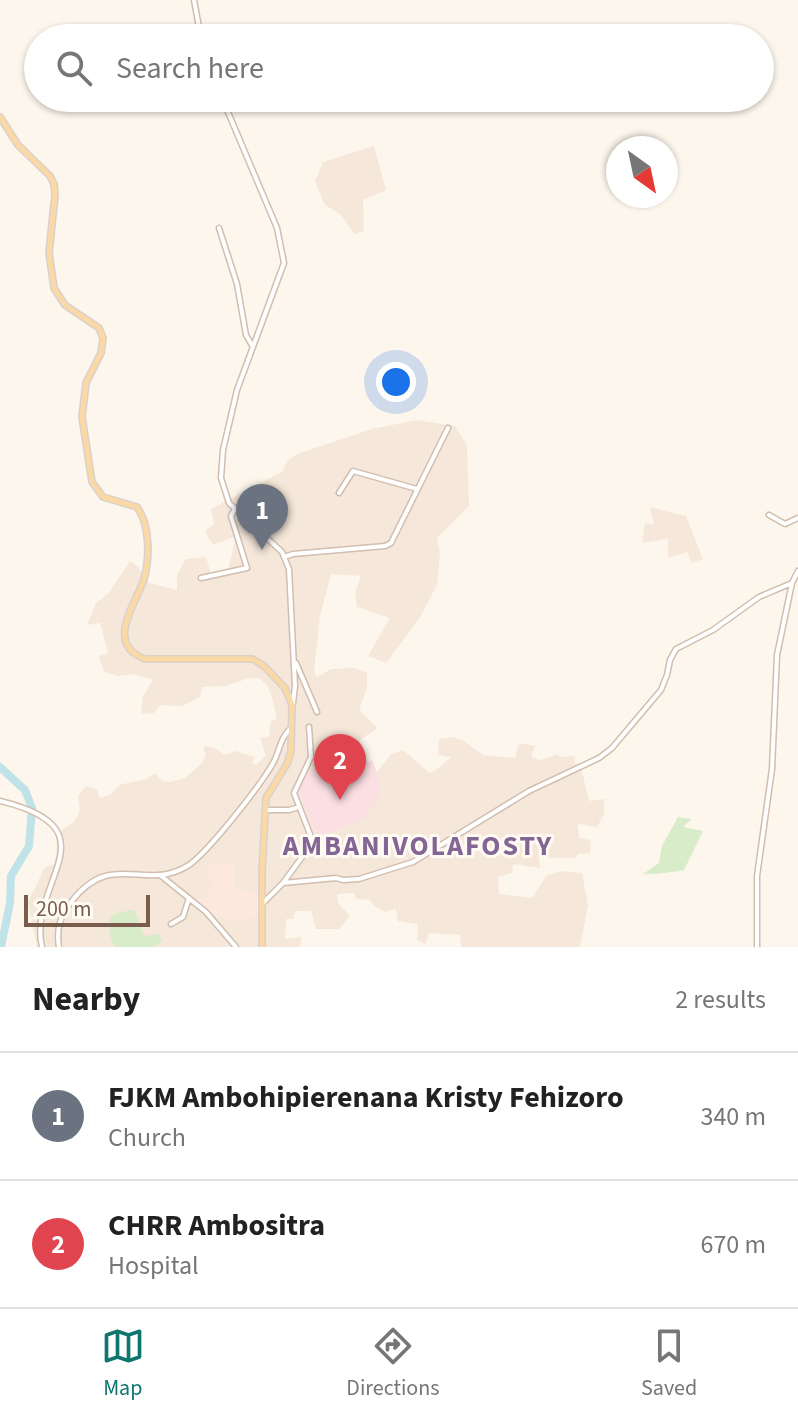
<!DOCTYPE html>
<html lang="en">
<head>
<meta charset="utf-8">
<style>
	:root { --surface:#fff; --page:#f2f2f2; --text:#222; --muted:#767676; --line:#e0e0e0; --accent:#0f766e }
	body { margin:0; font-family:"Source Sans 3",sans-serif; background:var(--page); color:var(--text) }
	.compass { position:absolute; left:606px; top:136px; width:72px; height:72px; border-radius:50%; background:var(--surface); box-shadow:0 2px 6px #0004; rotate:147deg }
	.scale { position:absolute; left:24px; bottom:20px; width:126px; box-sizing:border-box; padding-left:8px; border:4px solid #7a5c4d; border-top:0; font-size:22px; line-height:28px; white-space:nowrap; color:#7a5c4d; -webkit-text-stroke:6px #fffaf3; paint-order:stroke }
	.you { position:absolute; left:396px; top:382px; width:28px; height:28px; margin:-20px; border:6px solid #fff; border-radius:50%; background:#1a73e8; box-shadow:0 0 0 12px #1a73e833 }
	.badge { display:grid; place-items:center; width:52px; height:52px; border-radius:50%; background:var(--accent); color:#fff; font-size:26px; font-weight:700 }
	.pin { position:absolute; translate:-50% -66px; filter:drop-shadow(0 2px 4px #0008) }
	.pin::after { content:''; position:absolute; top:42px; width:28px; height:24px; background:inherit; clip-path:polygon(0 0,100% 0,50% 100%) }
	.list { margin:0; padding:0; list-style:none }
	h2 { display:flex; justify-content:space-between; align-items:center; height:104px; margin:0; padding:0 32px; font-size:34px }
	h2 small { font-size:26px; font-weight:400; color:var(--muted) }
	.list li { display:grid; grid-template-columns:52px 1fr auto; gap:24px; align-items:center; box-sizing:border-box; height:128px; padding:0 32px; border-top:2px solid var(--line) }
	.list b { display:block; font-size:30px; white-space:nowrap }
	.list p { margin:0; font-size:26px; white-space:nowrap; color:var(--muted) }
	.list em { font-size:26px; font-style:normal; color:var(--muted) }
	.icon { flex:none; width:44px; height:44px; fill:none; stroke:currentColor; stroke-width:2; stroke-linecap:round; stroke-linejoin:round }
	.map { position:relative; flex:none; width:798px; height:947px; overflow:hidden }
	.search { position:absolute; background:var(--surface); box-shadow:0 2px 6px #0004; left:24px; right:24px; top:24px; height:88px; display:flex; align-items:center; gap:20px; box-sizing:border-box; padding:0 28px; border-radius:44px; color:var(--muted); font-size:30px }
	.sheet { height:360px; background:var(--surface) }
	nav { display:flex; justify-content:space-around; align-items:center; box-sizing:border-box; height:112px; border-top:2px solid var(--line); background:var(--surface); font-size:22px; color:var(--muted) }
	nav a { display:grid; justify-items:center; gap:4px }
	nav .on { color:var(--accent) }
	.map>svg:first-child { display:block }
</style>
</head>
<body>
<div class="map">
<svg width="798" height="947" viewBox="0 0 798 947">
	<rect width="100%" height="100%" fill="#fdf6ec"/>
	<path fill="#f5e8da" d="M 374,146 L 386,190 L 363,200 L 364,231 L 355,234 L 339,213 L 325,205 L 315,181 L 323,162 Z
		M 417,420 L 455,426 L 467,445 L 469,506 L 437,538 L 440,555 L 437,585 L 419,619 L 386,663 L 368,656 L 390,618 L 357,607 L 355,593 L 361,576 L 331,574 L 320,616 L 314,671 L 317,677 L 331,669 L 354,668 L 367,673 L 367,688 L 359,710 L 378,728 L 360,740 L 358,751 L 369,762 L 372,760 L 377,772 L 391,754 L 403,750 L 430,773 L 440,767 L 451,757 L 438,755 L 439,739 L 453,737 L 464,741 L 483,755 L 515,758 L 519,743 L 535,746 L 531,757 L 541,760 L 558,754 L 560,757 L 574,756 L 575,764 L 580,763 L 589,801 L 604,799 L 604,814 L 597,827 L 578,824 L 579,838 L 591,840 L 590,853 L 579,854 L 574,858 L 539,858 L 540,868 L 513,864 L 512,873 L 498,877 L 499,894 L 532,898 L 546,876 L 560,871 L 582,873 L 588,905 L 580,947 L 461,947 L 460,935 L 429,933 L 426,944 L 417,940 L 418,924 L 398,921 L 396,909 L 385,912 L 374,906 L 370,900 L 356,899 L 354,893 L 337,894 L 338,903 L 350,916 L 339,929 L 316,929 L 311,911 L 295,911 L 294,919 L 286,919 L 285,939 L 302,937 L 300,947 L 37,947 L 28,902 L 45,867 L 54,865 L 57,849 L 56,834 L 75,821 L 80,809 L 78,796 L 86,786 L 97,790 L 100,798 L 110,795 L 119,785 L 146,779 L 155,773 L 162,781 L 169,782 L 185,778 L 202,763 L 206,754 L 203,750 L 206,746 L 215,748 L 225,755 L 236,751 L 255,757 L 252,763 L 256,765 L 266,756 L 260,738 L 269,736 L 271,721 L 277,719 L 271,694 L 267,685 L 259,678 L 249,678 L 226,686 L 202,687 L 200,697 L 182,706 L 160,705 L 154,713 L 141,714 L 143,696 L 153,680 L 133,674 L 119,676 L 104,672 L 99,656 L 108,653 L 100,623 L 87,625 L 96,603 L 108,594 L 130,561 L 138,567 L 149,583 L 177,590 L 177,574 L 186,559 L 206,557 L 211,574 L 228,570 L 236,536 L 213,545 L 205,531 L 214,524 L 211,509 L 282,472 L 287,461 L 297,454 L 372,429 Z
		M 650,507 L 686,516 L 703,559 L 692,563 L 687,552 L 668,558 L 668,539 L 642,543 L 645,523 L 654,525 Z"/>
	<path fill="#fde8e0" d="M 235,863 L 234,889 L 259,892 L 258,918 L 226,921 L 218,913 L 212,916 L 195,899 L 207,897 L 212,879 L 204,872 L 211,864 Z"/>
	<path fill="#fbdfe3" d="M 358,751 L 369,762 L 372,760 L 380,781 L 381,794 L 364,819 L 318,837 L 298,791 L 308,771 L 337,763 L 338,766 L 349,755 Z"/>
	<path fill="#d8ecc9" d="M 678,817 L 692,819 L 683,827 L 703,831 L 684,870 C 674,872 651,875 643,874 L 659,863 L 662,846 Z
		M 130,910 L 135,911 L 144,936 L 159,934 L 162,941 L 154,947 L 114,947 L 110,935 L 109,920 L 115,914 Z"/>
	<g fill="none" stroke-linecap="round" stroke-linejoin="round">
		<path stroke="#bfe3e8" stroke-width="8" d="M 0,767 L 25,790 L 32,808 L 29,846 L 11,876 L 10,903 L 1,947"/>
		<g stroke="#d1beb0" stroke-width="7">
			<path id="minor" d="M 194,0 L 201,38
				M 222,98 L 277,228 L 284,263 L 237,390 L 223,450 L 221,478 L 229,503 L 282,552 L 289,569 L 295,686 L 293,703
				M 219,228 L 237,284 L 246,335 L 253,347
				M 339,493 L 353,471 L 417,489
				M 769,515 L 785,524 L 798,518
				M 284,557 L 293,554 L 385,546 L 391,543 L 448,428
				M 201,578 L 247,568 L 231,516 L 235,509
				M 296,663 L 317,712
				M 0,801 C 117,829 27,882 42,947
				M 265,810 L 289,810 L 299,807
				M 160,875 L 206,912 L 236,947
				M 283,883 L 336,878 L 343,880 L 359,879 L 413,862 L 529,791 L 599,758 L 612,748 L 661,690 L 667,675 L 670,660 L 676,649 L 713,630 L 759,597 L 792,583 L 798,571
				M 262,904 L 283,883 L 313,842 L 294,793 L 311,757 L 309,727
				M 171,924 L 183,917 L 189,898
				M 59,947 C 56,929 60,916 72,901 C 112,849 146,893 189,865 C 209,851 259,787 272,765 C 280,752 279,739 291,728
				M 757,947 L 757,876 L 772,769 L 777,655 L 792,583"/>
		</g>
		<g stroke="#dad1cd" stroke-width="8">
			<path id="major" d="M 0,117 L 18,145 L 50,176 L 54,184 L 55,195 L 49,253 L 54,288 L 65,305 L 99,328 L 103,338 L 101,353 L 86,383 L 82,417 L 92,482 L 103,497 L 137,507 C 150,525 150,557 144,579 C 136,604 104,644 145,659 L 253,659 L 264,666 L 285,688 L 292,705 L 291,751 L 287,764 L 266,798 L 262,871 L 262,947"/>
		</g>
		<use href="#minor" stroke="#fff" stroke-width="4"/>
		<use href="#major" stroke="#fbd9a5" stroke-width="5"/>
	</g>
	<g text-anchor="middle" stroke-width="6" stroke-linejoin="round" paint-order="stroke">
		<g font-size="28" font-weight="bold" letter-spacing="2" fill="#846695" stroke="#fffaf3">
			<text x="418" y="855">AMBANIVOLAFOSTY</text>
		</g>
	</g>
</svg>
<svg class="compass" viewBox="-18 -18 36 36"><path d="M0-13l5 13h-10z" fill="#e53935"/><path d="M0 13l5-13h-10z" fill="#767676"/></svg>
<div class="scale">200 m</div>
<div class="you"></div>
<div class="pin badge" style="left:262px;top:550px;background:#6b7280">1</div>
<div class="pin badge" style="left:340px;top:800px;background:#e0444e">2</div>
<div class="search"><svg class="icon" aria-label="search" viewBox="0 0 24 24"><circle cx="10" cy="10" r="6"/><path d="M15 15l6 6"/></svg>Search here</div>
</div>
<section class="sheet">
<h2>Nearby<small>2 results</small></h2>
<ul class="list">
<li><span class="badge" style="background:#6b7280">1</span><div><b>FJKM Ambohipierenana Kristy Fehizoro</b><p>Church</p></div><em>340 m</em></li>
<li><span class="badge" style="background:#e0444e">2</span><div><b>CHRR Ambositra</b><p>Hospital</p></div><em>670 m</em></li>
</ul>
</section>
<nav>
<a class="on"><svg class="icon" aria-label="map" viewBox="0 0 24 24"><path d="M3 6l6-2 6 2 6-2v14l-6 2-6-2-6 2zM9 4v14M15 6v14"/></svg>Map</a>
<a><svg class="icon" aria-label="directions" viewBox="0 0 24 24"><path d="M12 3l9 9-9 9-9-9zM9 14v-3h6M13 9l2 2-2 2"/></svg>Directions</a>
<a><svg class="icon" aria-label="saved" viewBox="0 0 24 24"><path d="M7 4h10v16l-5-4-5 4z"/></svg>Saved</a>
</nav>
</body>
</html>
